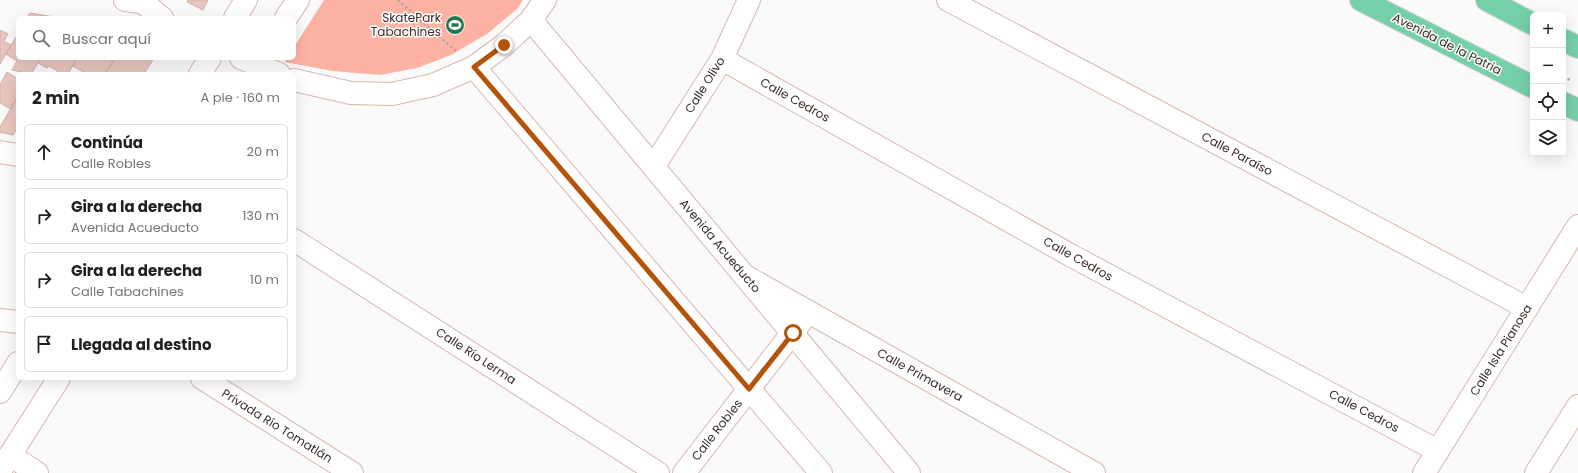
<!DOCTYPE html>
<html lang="es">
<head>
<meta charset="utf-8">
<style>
	:root { --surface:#fff; --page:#f2f2f2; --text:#202124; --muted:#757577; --line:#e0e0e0 }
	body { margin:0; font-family:Poppins,sans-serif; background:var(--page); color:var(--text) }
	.controls { position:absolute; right:12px; top:12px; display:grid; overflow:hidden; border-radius:6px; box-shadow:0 4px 16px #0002 }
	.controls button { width:36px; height:36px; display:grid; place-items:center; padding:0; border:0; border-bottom:1px solid var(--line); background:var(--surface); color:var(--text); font:20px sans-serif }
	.stop { position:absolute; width:12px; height:12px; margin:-9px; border:3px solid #b45309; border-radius:50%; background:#fff }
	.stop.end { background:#b45309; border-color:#fff; box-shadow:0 1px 4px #0008 }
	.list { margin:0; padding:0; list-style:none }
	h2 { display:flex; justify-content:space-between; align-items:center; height:52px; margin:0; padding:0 16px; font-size:17px }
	h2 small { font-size:13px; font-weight:400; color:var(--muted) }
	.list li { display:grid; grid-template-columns:26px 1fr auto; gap:12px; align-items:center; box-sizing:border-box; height:56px; margin:0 8px 8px; padding:0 8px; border:1px solid var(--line); border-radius:6px }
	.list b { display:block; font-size:15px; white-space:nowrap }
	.list p { margin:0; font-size:13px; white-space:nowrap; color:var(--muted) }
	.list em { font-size:13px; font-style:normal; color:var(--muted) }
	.icon { flex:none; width:22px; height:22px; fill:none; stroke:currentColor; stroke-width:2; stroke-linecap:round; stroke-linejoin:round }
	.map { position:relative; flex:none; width:1578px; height:473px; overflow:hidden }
	.search { position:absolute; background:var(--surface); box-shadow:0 4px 16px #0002; left:16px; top:16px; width:280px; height:44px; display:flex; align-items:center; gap:10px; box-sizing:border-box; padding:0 14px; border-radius:6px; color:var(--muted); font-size:15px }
	.panel { position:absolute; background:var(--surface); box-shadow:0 4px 16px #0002; left:16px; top:72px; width:280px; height:308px; border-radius:6px }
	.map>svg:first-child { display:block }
</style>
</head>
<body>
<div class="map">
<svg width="1578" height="473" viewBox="0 0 1578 473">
	<rect width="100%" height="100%" fill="#fafafa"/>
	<path fill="#feb2a3" d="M 324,0 L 523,0 L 518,8 L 487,34 L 451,55 L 417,68 L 380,75 L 333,71 L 285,62 L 287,58 L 294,58 L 294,47 Z"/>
	<path fill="#e8c6bf" stroke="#d0afa8" d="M 188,0 L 208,0 L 203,10 L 187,2 Z
		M 30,13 L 60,18 L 27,18 Z
		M 0,30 L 8,34 L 4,41 L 11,45 L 0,64 Z
		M 18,34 L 18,58 L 41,58 L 31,74 L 12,70 L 17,61 L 6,54 Z
		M 41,58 L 77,58 L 68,74 L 56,74 L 58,71 L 49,66 L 47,68 L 38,63 Z
		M 77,58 L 115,58 L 105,74 L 87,74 L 73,66 Z
		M 115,58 L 154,58 L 144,74 L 105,74 Z
		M 7,72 L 18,79 L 18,96 L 11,109 L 0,103 L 0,85 Z
		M 18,96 L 18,127 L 13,135 L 0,132 L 0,127 Z"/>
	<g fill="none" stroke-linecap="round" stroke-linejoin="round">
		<g stroke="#d9b7b0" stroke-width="24">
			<path id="street" d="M 125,0 L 141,2
				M 948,0 L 1527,308
				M 722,59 L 1070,255 L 1438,451
				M 0,152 L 18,155
				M 654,166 L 722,59 L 749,0
				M 294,240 L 658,473
				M 745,276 L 1094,473
				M 0,320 L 18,322
				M 202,378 L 352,473
				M 10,455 L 37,473
				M 684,473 L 803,319
				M 1424,473 L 1578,226
				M 1536,473 L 1578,406"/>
		</g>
		<g stroke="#d9b7b0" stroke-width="24">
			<path id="secondary" d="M 140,0 L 162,18
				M 235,18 L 246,0
				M 286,18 L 298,0
				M 531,20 L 909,473
				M 241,58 L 279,74
				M 474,67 L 821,473
				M 200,74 L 210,58
				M 294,80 L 351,93 L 392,94 L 433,85 L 474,67 L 504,45 L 531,20 L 545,0
				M 0,392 L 18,363
				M 0,471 L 59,378"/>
		</g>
		<g stroke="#d7d5d4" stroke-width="24">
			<path id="primary" d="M 1361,0 L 1533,87
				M 1487,0 L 1533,24
				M 1563,40 L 1578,47
				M 1563,103 L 1578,110"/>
		</g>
		<path stroke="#a9a4a3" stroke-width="2.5" stroke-dasharray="2 3" stroke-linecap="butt" d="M 398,0 L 456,51
			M 1563,77 L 1572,81"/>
		<use href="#street" stroke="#fff" stroke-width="22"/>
		<use href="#secondary" stroke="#fff" stroke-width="22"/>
		<use href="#primary" stroke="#76d0a7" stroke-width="22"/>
	</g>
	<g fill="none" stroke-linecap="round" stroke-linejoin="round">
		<path stroke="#b45309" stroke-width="5" d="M 504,45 L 474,67 L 749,389 L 793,333"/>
	</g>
	<defs>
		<g id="stadium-disc" transform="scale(1)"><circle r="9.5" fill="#21794d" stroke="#fff"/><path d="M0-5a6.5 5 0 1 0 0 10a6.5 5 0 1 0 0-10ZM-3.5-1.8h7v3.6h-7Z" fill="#fff"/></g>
	</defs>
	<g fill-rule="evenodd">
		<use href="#stadium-disc" x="455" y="25"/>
	</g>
	<g text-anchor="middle" stroke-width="3" stroke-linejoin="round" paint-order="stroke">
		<g font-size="12" fill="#382b28" stroke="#fff" text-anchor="end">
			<text x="441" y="22">SkatePark<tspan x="441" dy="14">Tabachines</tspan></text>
		</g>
		<g font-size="12" fill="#382b28" stroke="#fff">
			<text transform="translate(1447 44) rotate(27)" y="4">Avenida de la Patria</text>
			<text transform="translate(705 85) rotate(-58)" y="4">Calle Olivo</text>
			<text transform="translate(795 100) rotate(29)" y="4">Calle Cedros</text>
			<text transform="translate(1237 154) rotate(28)" y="4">Calle Paraíso</text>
			<text transform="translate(720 246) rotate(50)" y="4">Avenida Acueducto</text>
			<text transform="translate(1078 259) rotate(29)" y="4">Calle Cedros</text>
			<text transform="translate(1501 350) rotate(-58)" y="4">Calle Isla Pianosa</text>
			<text transform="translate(476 356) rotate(33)" y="4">Calle Río Lerma</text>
			<text transform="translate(920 375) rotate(29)" y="4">Calle Primavera</text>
			<text transform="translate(1364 411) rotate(28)" y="4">Calle Cedros</text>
			<text transform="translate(277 426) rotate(32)" y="4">Privada Río Tomatlán</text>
			<text transform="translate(717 430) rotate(-52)" y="4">Calle Robles</text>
		</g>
	</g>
</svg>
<div class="controls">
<button>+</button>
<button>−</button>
<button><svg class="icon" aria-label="locate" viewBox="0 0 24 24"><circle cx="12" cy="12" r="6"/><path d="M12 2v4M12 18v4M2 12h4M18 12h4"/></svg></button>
<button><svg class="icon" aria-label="layers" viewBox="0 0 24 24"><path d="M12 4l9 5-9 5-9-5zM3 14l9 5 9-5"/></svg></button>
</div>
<div class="stop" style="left:793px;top:333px"></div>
<div class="stop end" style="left:504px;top:45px"></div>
<div class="search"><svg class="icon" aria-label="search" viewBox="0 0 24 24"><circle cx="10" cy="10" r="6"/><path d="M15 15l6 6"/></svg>Buscar aquí</div>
<section class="panel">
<h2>2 min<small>A pie · 160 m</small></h2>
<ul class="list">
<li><svg class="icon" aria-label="ahead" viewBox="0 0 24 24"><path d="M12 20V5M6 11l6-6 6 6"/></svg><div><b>Continúa</b><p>Calle Robles</p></div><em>20 m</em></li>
<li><svg class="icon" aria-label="right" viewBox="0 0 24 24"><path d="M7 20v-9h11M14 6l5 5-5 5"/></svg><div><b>Gira a la derecha</b><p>Avenida Acueducto</p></div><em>130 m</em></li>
<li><svg class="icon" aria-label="right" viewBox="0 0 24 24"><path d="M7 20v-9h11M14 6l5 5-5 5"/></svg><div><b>Gira a la derecha</b><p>Calle Tabachines</p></div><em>10 m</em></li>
<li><svg class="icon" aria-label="arrive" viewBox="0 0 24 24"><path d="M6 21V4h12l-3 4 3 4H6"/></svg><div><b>Llegada al destino</b></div></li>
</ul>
</section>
</div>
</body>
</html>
